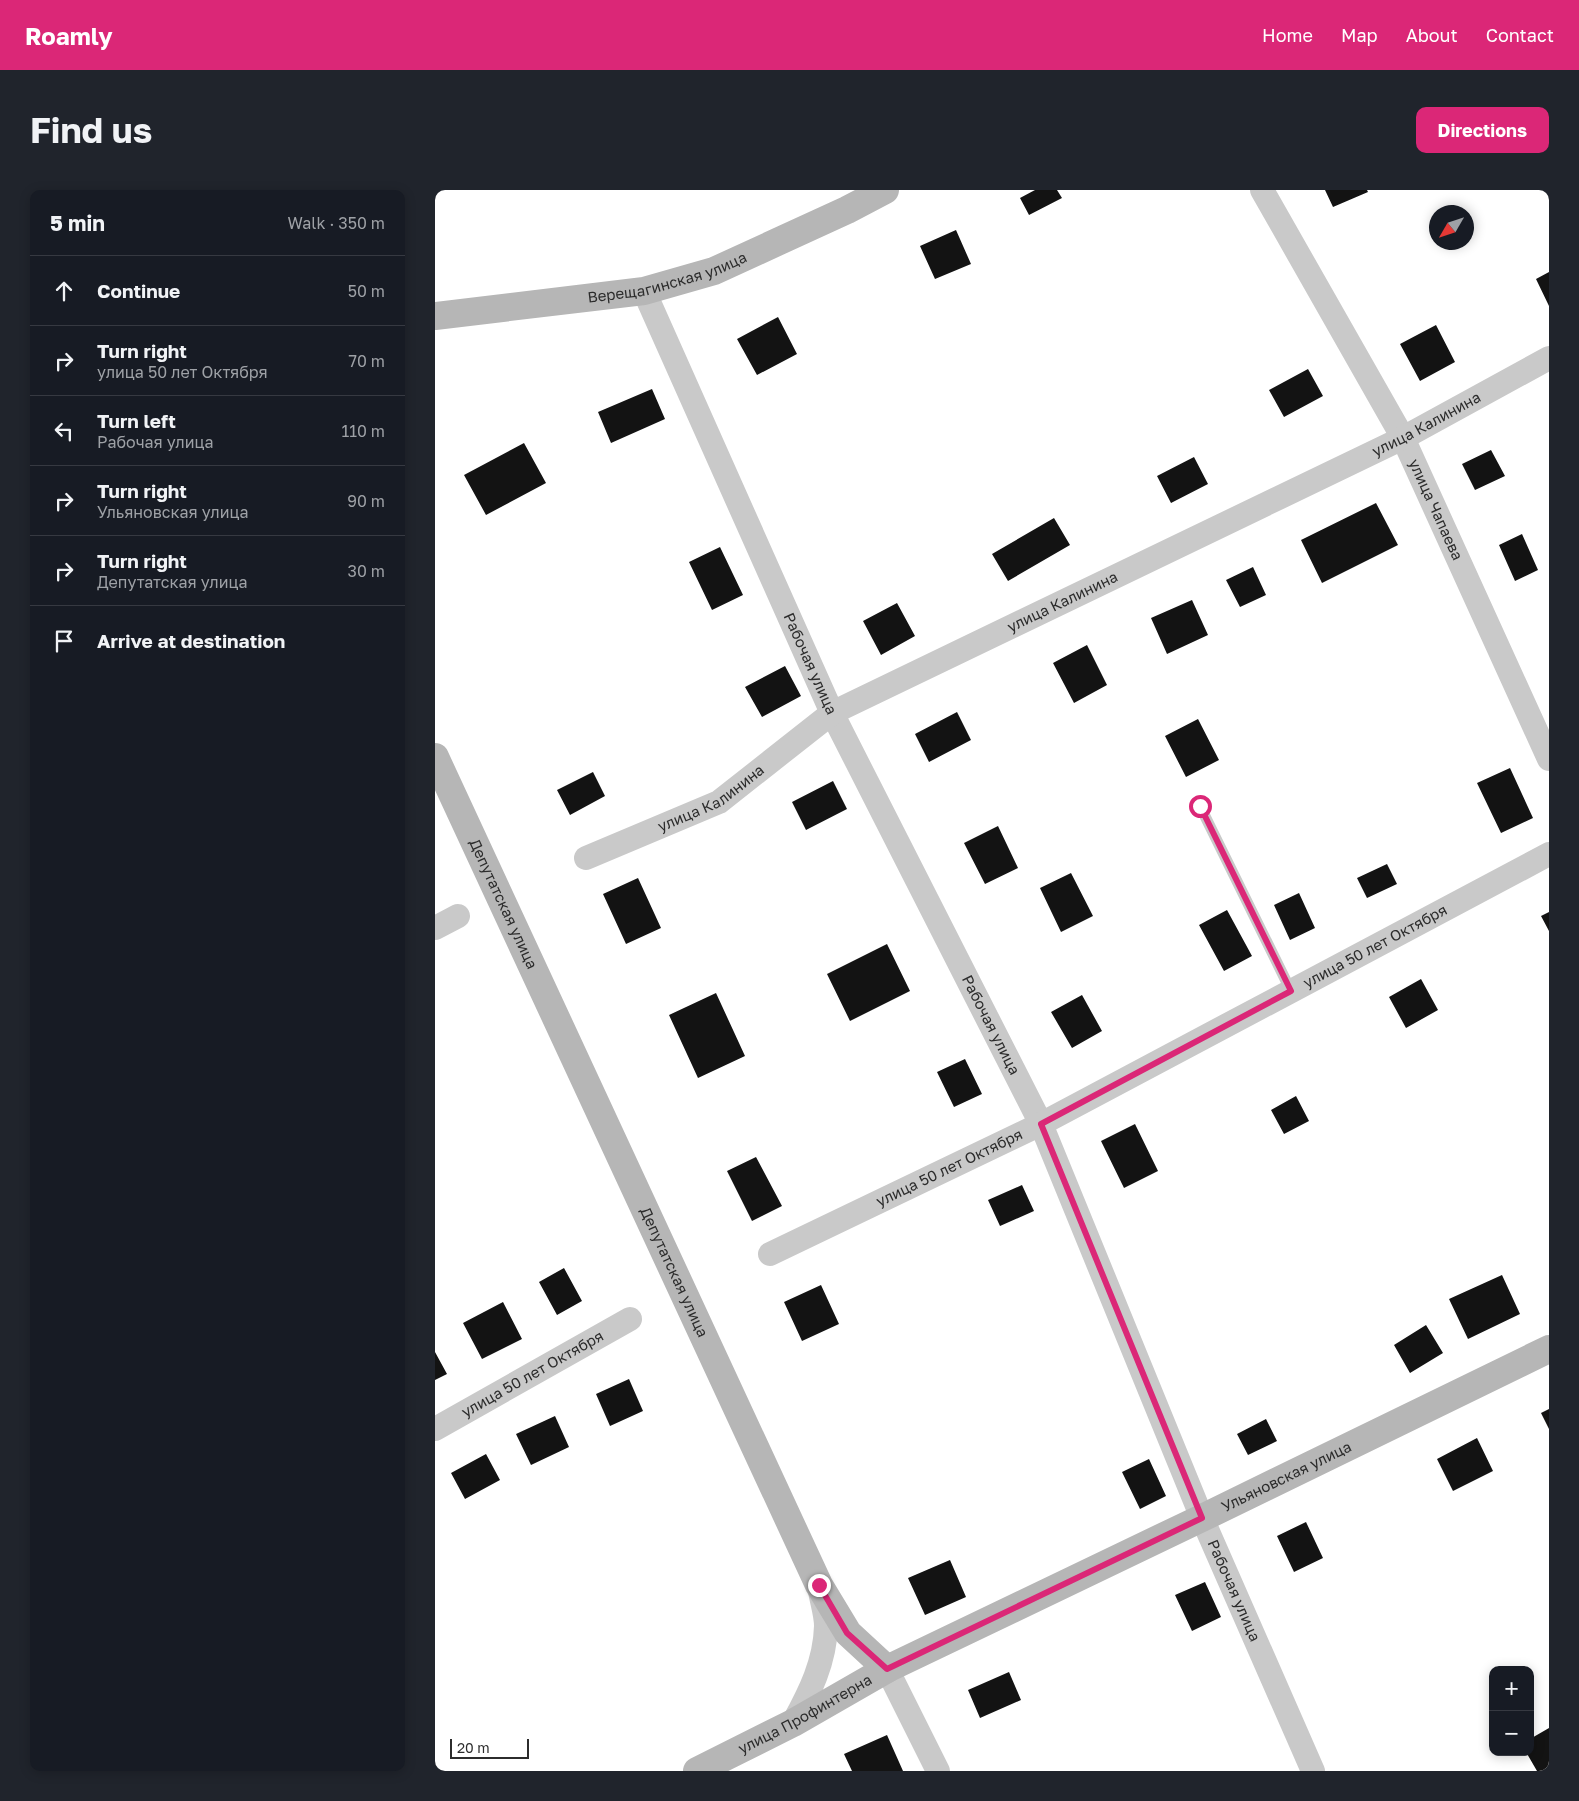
<!DOCTYPE html>
<html lang="en">
<head>
<meta charset="utf-8">
<style>
	:root { --surface:#171b24; --page:#20242c; --text:#f1f3f6; --muted:#9ea1a6; --line:#363941; --accent:#db2777 }
	body { margin:0; font-family:"Golos Text",sans-serif; background:var(--page); color:var(--text) }
	.controls { position:absolute; right:15px; bottom:15px; display:grid; overflow:hidden; border-radius:10px; box-shadow:0 2px 12px #0003 }
	.controls button { width:45px; height:45px; display:grid; place-items:center; padding:0; border:0; border-bottom:1px solid var(--line); background:var(--surface); color:var(--text); font:25px sans-serif }
	.compass { position:absolute; left:994px; top:15px; width:45px; height:45px; border-radius:50%; background:var(--surface); box-shadow:0 2px 12px #0003; rotate:231deg }
	.scale { position:absolute; left:15px; bottom:12px; width:79px; box-sizing:border-box; padding-left:5px; border:2px solid #2c2c2c; border-top:0; font-size:14px; line-height:18px; white-space:nowrap; color:#2c2c2c; -webkit-text-stroke:4px #fff; paint-order:stroke }
	.stop { position:absolute; width:15px; height:15px; margin:-11px; border:4px solid #db2777; border-radius:50%; background:#fff }
	.stop.end { background:#db2777; border-color:#fff; box-shadow:0 1px 5px #0008 }
	.list { margin:0; padding:0; list-style:none }
	h2 { display:flex; justify-content:space-between; align-items:center; height:65px; margin:0; padding:0 20px; font-size:21px }
	h2 small { font-size:16px; font-weight:400; color:var(--muted) }
	.list li { display:grid; grid-template-columns:32px 1fr auto; gap:15px; align-items:center; box-sizing:border-box; height:70px; padding:0 20px; border-top:1px solid var(--line) }
	.list b { display:block; font-size:19px; white-space:nowrap }
	.list p { margin:0; font-size:16px; white-space:nowrap; color:var(--muted) }
	.list em { font-size:16px; font-style:normal; color:var(--muted) }
	.icon { flex:none; width:28px; height:28px; fill:none; stroke:currentColor; stroke-width:2; stroke-linecap:round; stroke-linejoin:round }
	.map { position:relative; flex:none; width:1114px; height:1581px; overflow:hidden; border-radius:10px }
	header { display:flex; align-items:center; gap:30px; box-sizing:border-box; height:70px; padding:0 25px; background:var(--accent); color:#fff }
	header strong { font-size:24px }
	nav { display:flex; gap:28px; margin-inline-start:auto; font-size:18px }
	.intro { display:flex; align-items:center; justify-content:space-between; box-sizing:border-box; height:120px; padding:0 30px }
	h1 { margin:0; font-size:35px }
	.button { padding:12px 22px; border-radius:10px; background:var(--accent); color:#fff; font-size:18px; font-weight:700 }
	main { display:flex; gap:30px; padding:0 30px }
	aside { flex:1; background:var(--surface); border-radius:10px; box-shadow:0 2px 12px #0003 }
	.map>svg:first-child { display:block }
</style>
</head>
<body>
<header>
<strong>Roamly</strong>
<nav><a>Home</a><a>Map</a><a>About</a><a>Contact</a></nav>
</header>
<div class="intro"><h1>Find us</h1><a class="button">Directions</a></div>
<main>
<aside>
<h2>5 min<small>Walk · 350 m</small></h2>
<ul class="list">
<li><svg class="icon" aria-label="ahead" viewBox="0 0 24 24"><path d="M12 20V5M6 11l6-6 6 6"/></svg><div><b>Continue</b></div><em>50 m</em></li>
<li><svg class="icon" aria-label="right" viewBox="0 0 24 24"><path d="M7 20v-9h11M14 6l5 5-5 5"/></svg><div><b>Turn right</b><p>улица 50 лет Октября</p></div><em>70 m</em></li>
<li><svg class="icon" aria-label="left" viewBox="0 0 24 24"><path d="M17 20v-9H6M10 6l-5 5 5 5"/></svg><div><b>Turn left</b><p>Рабочая улица</p></div><em>110 m</em></li>
<li><svg class="icon" aria-label="right" viewBox="0 0 24 24"><path d="M7 20v-9h11M14 6l5 5-5 5"/></svg><div><b>Turn right</b><p>Ульяновская улица</p></div><em>90 m</em></li>
<li><svg class="icon" aria-label="right" viewBox="0 0 24 24"><path d="M7 20v-9h11M14 6l5 5-5 5"/></svg><div><b>Turn right</b><p>Депутатская улица</p></div><em>30 m</em></li>
<li><svg class="icon" aria-label="arrive" viewBox="0 0 24 24"><path d="M6 21V4h12l-3 4 3 4H6"/></svg><div><b>Arrive at destination</b></div></li>
</ul>
</aside>
<div class="map">
<svg width="1114" height="1581" viewBox="0 0 1114 1581">
	<rect width="100%" height="100%" fill="#fff"/>
	<path fill="#131313" d="M 600,0 L 622,0 L 627,8 L 594,25 L 585,8 Z
		M 890,0 L 932,0 L 933,2 L 898,17 Z
		M 521,40 L 536,74 L 500,89 L 485,56 Z
		M 1114,82 L 1114,116 L 1101,89 Z
		M 343,127 L 362,164 L 322,185 L 302,149 Z
		M 1001,135 L 1020,172 L 985,191 L 965,154 Z
		M 873,179 L 888,206 L 849,227 L 834,200 Z
		M 217,199 L 230,229 L 176,253 L 163,222 Z
		M 89,253 L 111,293 L 51,325 L 29,285 Z
		M 1056,260 L 1070,286 L 1040,300 L 1027,274 Z
		M 759,267 L 773,294 L 736,313 L 722,286 Z
		M 941,313 L 963,355 L 887,393 L 866,350 Z
		M 619,328 L 635,355 L 573,391 L 557,364 Z
		M 1087,344 L 1103,380 L 1080,391 L 1064,355 Z
		M 285,357 L 308,405 L 277,420 L 254,372 Z
		M 818,377 L 831,405 L 805,417 L 791,390 Z
		M 757,410 L 773,445 L 732,464 L 716,428 Z
		M 462,413 L 480,446 L 446,465 L 428,431 Z
		M 652,455 L 672,495 L 639,513 L 618,473 Z
		M 350,476 L 366,506 L 327,527 L 310,497 Z
		M 522,522 L 536,550 L 494,572 L 480,544 Z
		M 763,529 L 784,570 L 751,587 L 730,546 Z
		M 1075,578 L 1098,628 L 1066,643 L 1042,593 Z
		M 158,582 L 170,606 L 135,625 L 122,600 Z
		M 398,591 L 412,619 L 371,640 L 357,612 Z
		M 563,636 L 583,678 L 550,694 L 529,653 Z
		M 952,674 L 962,694 L 932,708 L 922,688 Z
		M 636,683 L 658,726 L 626,742 L 605,698 Z
		M 203,688 L 226,738 L 191,754 L 168,704 Z
		M 864,703 L 880,738 L 855,750 L 839,715 Z
		M 792,720 L 817,766 L 789,781 L 764,735 Z
		M 1114,722 L 1114,741 L 1106,726 Z
		M 452,754 L 475,801 L 415,831 L 392,784 Z
		M 986,789 L 1003,820 L 971,838 L 954,807 Z
		M 281,803 L 310,866 L 263,888 L 234,825 Z
		M 647,805 L 667,841 L 637,858 L 616,822 Z
		M 530,869 L 547,904 L 519,917 L 502,882 Z
		M 861,906 L 874,931 L 849,944 L 836,920 Z
		M 700,934 L 723,981 L 689,998 L 666,951 Z
		M 321,967 L 347,1016 L 317,1031 L 292,981 Z
		M 587,995 L 599,1021 L 565,1036 L 553,1010 Z
		M 129,1078 L 147,1111 L 122,1125 L 104,1092 Z
		M 1067,1085 L 1085,1124 L 1033,1149 L 1014,1109 Z
		M 386,1095 L 404,1134 L 367,1151 L 349,1112 Z
		M 68,1112 L 87,1149 L 47,1169 L 28,1133 Z
		M 991,1135 L 1008,1163 L 975,1183 L 959,1155 Z
		M 0,1162 L 12,1184 L 0,1190 Z
		M 194,1189 L 208,1221 L 175,1236 L 161,1204 Z
		M 1114,1219 L 1114,1239 L 1106,1223 Z
		M 120,1226 L 134,1257 L 96,1275 L 81,1244 Z
		M 831,1229 L 842,1251 L 813,1265 L 802,1244 Z
		M 1042,1248 L 1058,1281 L 1018,1301 L 1002,1269 Z
		M 51,1264 L 65,1290 L 30,1309 L 16,1283 Z
		M 714,1269 L 731,1306 L 705,1319 L 687,1282 Z
		M 871,1332 L 888,1368 L 859,1382 L 842,1346 Z
		M 515,1370 L 531,1407 L 490,1425 L 473,1388 Z
		M 770,1392 L 786,1427 L 757,1441 L 740,1405 Z
		M 574,1482 L 586,1510 L 545,1528 L 533,1500 Z
		M 1114,1538 L 1114,1581 L 1102,1581 L 1091,1562 L 1095,1562 L 1095,1549 Z
		M 452,1545 L 468,1581 L 417,1581 L 409,1564 Z"/>
	<g fill="none" stroke-linecap="round" stroke-linejoin="round">
		<path stroke="#c9c9c9" stroke-width="11" d="M 765,616 L 856,801"/>
		<g stroke="#c9c9c9" stroke-width="24">
			<path id="s1" d="M 827,0 L 968,248 L 1114,569"/>
			<path id="s2" d="M 209,101 L 397,523 L 606,934 L 767,1328 L 878,1581"/>
			<path id="s3" d="M 151,668 L 284,612 L 397,523 L 968,248 L 1114,168"/>
			<path d="M 0,738 L 23,726"/>
			<path id="s4" d="M 335,1064 L 606,934 L 1114,664"/>
			<path id="s5" d="M 0,1239 L 195,1129"/>
			<path d="M 452,1479 L 503,1581"/>
			<path d="M 358,1533 C 375,1502 390,1472 391,1436 C 391,1425 387,1413 385,1401"/>
		</g>
		<g stroke="#b6b6b6" stroke-width="28">
			<path id="s6" d="M 0,126 L 209,101 L 279,81 L 412,20 L 450,0"/>
			<path id="s7" d="M 0,567 L 384,1395 L 413,1443 L 452,1479"/>
			<path id="s8" d="M 262,1581 L 358,1533 L 452,1479 L 767,1328 L 1114,1159"/>
		</g>
	</g>
	<g fill="none" stroke-linecap="round" stroke-linejoin="round">
		<path stroke="#db2777" stroke-width="6" d="M 384,1395 L 412,1443 L 452,1479 L 767,1328 L 606,934 L 856,801 L 765,616"/>
	</g>
	<g text-anchor="middle" stroke-width="5" stroke-linejoin="round" paint-order="stroke">
		<g font-size="15" fill="#2c2c2c" stroke="#fff">
			<text dy="5" stroke="none"><textPath href="#s6" startOffset="236">Верещагинская улица</textPath></text>
			<text dy="5" stroke="none"><textPath href="#s3" startOffset="949">улица Калинина</textPath></text>
			<text dy="5" stroke="none"><textPath href="#s1" startOffset="364">улица Чапаева</textPath></text>
			<text dy="5" stroke="none"><textPath href="#s3" startOffset="544">улица Калинина</textPath></text>
			<text dy="5" stroke="none"><textPath href="#s2" startOffset="408">Рабочая улица</textPath></text>
			<text dy="5" stroke="none"><textPath href="#s3" startOffset="139">улица Калинина</textPath></text>
			<text dy="5" stroke="none"><textPath href="#s7" startOffset="162">Депутатская улица</textPath></text>
			<text dy="5" stroke="none"><textPath href="#s4" startOffset="679">улица 50 лет Октября</textPath></text>
			<text dy="5" stroke="none"><textPath href="#s2" startOffset="812">Рабочая улица</textPath></text>
			<text dy="5" stroke="none"><textPath href="#s4" startOffset="199">улица 50 лет Октября</textPath></text>
			<text dy="5" stroke="none"><textPath href="#s7" startOffset="568">Депутатская улица</textPath></text>
			<text dy="5" stroke="none"><textPath href="#s5" startOffset="112">улица 50 лет Октября</textPath></text>
			<text dy="5" stroke="none"><textPath href="#s8" startOffset="659">Ульяновская улица</textPath></text>
			<text dy="5" stroke="none"><textPath href="#s2" startOffset="1428">Рабочая улица</textPath></text>
			<text dy="5" stroke="none"><textPath href="#s8" startOffset="122">улица Профинтерна</textPath></text>
		</g>
	</g>
</svg>
<div class="controls">
<button>+</button>
<button>−</button>
</div>
<svg class="compass" viewBox="-18 -18 36 36"><path d="M0-13l5 13h-10z" fill="#e53935"/><path d="M0 13l5-13h-10z" fill="#9ea1a6"/></svg>
<div class="scale">20 m</div>
<div class="stop" style="left:765px;top:616px"></div>
<div class="stop end" style="left:384px;top:1395px"></div>
</div>
</main>
</body>
</html>
